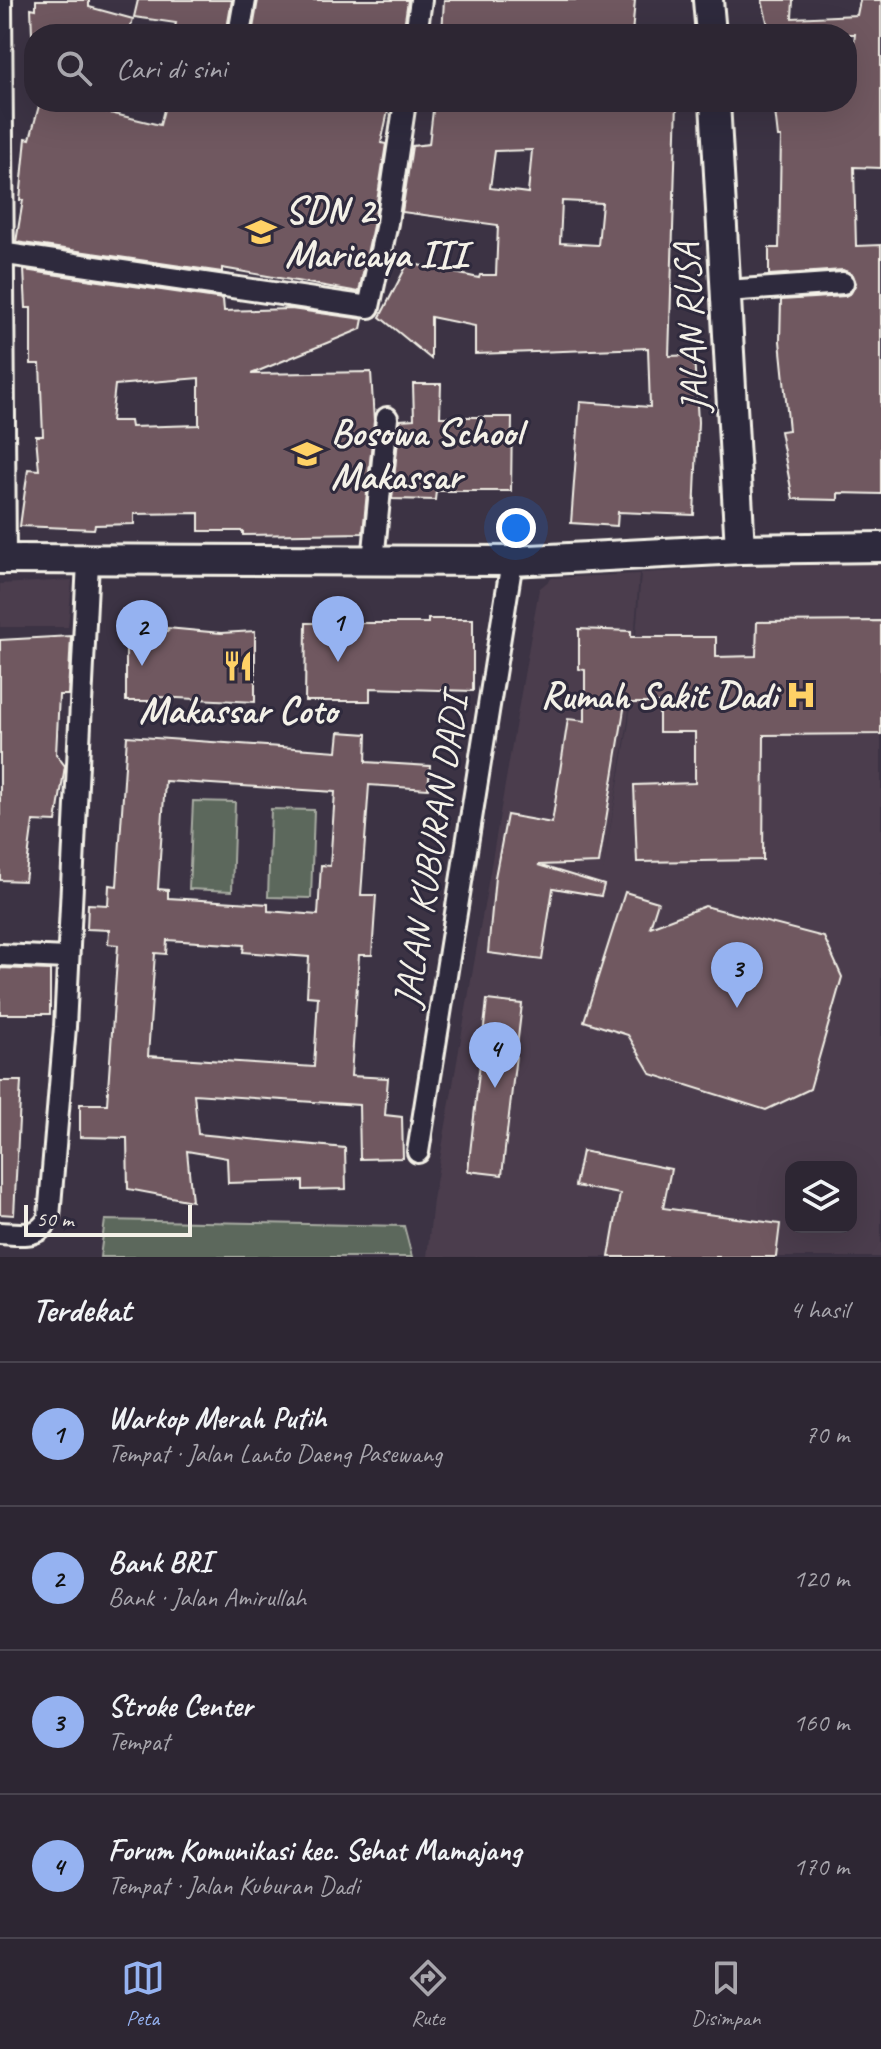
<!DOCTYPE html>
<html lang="id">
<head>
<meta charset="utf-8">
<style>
	:root { --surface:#2d2633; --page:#352e3b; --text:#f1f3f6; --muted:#a7a5ac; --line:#48434e; --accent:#95b2f1 }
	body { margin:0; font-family:Caveat,sans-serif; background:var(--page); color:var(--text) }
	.controls { position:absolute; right:24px; bottom:24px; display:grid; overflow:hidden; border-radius:16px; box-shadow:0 8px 32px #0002 }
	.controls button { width:72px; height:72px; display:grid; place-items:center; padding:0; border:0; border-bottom:2px solid var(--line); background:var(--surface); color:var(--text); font:40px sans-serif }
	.scale { position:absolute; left:24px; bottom:20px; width:168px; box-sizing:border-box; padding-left:8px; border:4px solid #f4f1e8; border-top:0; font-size:22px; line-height:28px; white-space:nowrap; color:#f4f1e8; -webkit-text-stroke:6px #2f2a3d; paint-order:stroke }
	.you { position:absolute; left:516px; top:528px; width:28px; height:28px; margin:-20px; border:6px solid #fff; border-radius:50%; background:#1a73e8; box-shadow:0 0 0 12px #1a73e833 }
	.badge { display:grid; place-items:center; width:52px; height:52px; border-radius:50%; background:var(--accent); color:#111; font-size:26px; font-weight:700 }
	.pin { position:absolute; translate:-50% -66px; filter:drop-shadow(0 2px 4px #0008) }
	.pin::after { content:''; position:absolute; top:42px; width:28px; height:24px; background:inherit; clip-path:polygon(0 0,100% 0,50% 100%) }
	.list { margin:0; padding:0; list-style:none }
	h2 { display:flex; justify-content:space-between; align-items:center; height:104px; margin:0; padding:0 32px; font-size:34px }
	h2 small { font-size:26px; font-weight:400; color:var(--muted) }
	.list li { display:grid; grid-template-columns:52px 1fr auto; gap:24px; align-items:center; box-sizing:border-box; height:144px; padding:0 32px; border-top:2px solid var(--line) }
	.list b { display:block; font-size:30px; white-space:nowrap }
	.list p { margin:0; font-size:26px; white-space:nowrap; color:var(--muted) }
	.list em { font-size:26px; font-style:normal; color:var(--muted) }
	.icon { flex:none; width:44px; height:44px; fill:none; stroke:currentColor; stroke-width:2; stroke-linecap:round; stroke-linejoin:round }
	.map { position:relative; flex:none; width:881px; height:1257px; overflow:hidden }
	.search { position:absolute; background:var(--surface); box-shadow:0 8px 32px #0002; left:24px; right:24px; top:24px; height:88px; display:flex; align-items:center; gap:20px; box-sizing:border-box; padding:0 28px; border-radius:32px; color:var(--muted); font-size:30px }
	.sheet { height:680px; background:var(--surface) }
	nav { display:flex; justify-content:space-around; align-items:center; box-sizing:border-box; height:112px; border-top:2px solid var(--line); background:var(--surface); font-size:22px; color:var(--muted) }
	nav a { display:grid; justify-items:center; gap:4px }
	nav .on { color:var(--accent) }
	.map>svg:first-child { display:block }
</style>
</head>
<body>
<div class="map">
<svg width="881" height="1257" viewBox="0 0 881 1257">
	<rect width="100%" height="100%" fill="#3c3344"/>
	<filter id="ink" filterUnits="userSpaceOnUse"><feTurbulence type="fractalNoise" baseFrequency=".0125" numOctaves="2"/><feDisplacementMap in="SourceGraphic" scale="16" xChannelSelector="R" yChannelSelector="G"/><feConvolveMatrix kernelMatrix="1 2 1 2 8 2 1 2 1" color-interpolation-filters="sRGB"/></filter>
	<g filter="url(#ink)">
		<path fill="#4b3e4d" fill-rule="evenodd" d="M 881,559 L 881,1257 L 427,1257 L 433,1200 L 539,589 L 552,578 L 639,574 L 628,721 L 603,870 L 629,722 L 641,573 ZM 791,1167 L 851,1167 L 851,1227 L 791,1227 Z
			M 72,580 L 68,627 L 0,627 L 0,584 Z"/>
		<path fill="#5b675c" stroke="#a8aca2" stroke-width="2" d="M 193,801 L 235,802 L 232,891 L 189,889 Z
			M 271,809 L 314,810 L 311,898 L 268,897 Z
			M 105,1220 L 404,1226 L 412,1257 L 100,1257 Z"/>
		<path fill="#6f5861" stroke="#f4f1e8" stroke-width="2" fill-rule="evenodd" d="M 36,0 L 89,0 L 89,7 L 133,19 L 128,34 L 32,34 L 31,8 L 36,9 Z
			M 138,0 L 232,0 L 226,34 L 173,34 L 176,23 L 134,17 Z
			M 258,0 L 408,0 L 403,34 L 252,34 Z
			M 444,0 L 635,0 L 632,34 L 442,34 Z
			M 762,0 L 793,0 L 792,18 L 857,15 L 860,0 L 881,0 L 881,168 L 854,167 L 856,246 L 881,245 L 881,494 L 838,493 L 838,500 L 793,499 L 780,431 L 789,430 L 780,341 L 781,300 L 845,296 L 851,293 L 856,283 L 853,275 L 843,270 L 769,275 L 769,248 L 779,248 L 781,137 L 778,137 L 774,102 L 847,102 L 855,34 L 770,34 Z
			M 40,102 L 108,102 L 106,112 L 160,125 L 166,102 L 390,102 L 381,143 L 386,144 L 374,221 L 359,292 L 222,268 L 222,272 L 16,242 L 23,200 L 20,200 L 26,138 L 30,139 Z
			M 434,102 L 677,102 L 669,356 L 694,355 L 698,422 L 694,515 L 618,512 L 617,526 L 571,523 L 580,402 L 650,407 L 648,348 L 475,354 L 475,326 L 431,317 L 431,359 L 380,317 L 408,263 L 479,278 L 480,275 L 496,275 L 498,225 L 402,212 L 412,146 L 429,144 ZM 532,150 L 528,193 L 490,188 L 495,151 ZM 562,201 L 602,203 L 598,245 L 560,243 Z
			M 24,270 L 223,299 L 224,311 L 291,309 L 363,319 L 361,329 L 251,374 L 371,372 L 374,421 L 363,533 L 243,535 L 243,531 L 199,531 L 199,513 L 134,514 L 134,524 L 95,525 L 94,529 L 20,526 L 28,469 L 39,470 L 36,436 L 43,436 L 40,364 L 31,364 L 31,308 L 26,308 ZM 199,378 L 199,425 L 131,427 L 130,421 L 111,421 L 115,385 Z
			M 413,384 L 441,384 L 440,417 L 512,417 L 511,491 L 436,491 L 435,500 L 392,499 L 400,420 L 414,419 Z
			M 428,619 L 473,619 L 473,691 L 370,688 L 370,701 L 305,701 L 306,623 L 428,623 Z
			M 881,621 L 881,734 L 764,735 L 763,860 L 637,862 L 634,785 L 695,783 L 695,732 L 659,732 L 659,703 L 625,703 L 599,863 L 538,865 L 604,885 L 601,896 L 553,888 L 542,960 L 488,953 L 495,877 L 507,815 L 552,823 L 568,719 L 585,721 L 585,670 L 579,669 L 579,629 L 631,631 L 631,637 L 716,637 L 716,657 L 756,656 L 757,622 Z
			M 167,628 L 221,633 L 255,631 L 255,702 L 158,697 L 158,701 L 126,701 L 126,631 L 168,631 Z
			M 71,636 L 68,695 L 59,695 L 56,754 L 65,766 L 56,822 L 33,821 L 25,881 L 0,880 L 0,640 Z
			M 339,732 L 367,734 L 366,762 L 430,766 L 428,789 L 369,785 L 361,895 L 376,895 L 372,955 L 359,955 L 351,1076 L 388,1078 L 385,1115 L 402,1117 L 403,1158 L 360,1159 L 359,1105 L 194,1094 L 198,1134 L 345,1148 L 346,1189 L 303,1190 L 303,1181 L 228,1183 L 227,1158 L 187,1151 L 192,1201 L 128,1189 L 127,1138 L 80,1137 L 80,1104 L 107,1104 L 118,945 L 108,944 L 109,930 L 87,929 L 88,904 L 108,905 L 109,885 L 117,886 L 127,736 L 337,751 ZM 165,781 L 335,792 L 330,866 L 321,865 L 318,915 L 268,911 L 268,904 L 168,898 L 168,890 L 158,889 ZM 167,940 L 244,945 L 243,952 L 309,957 L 307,996 L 318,997 L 314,1067 L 148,1056 L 155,953 L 166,954 Z
			M 625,892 L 658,902 L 650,927 L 705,906 L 824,937 L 842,977 L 810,1089 L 766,1110 L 651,1074 L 628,1035 L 584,1021 Z
			M 0,968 L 50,970 L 50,1014 L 0,1014 Z
			M 487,1000 L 522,1004 L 502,1175 L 468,1171 Z
			M 0,1081 L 21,1081 L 14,1215 L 0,1214 Z
			M 582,1151 L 671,1169 L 663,1208 L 780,1224 L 776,1257 L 609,1257 L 620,1194 L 575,1186 Z"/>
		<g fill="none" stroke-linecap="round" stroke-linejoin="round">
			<g stroke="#f4f1e8" stroke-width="26">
				<path id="street" d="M 1,0 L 5,559
					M 239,34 L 245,0
					M 416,34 L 421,0
					M 0,253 L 369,307 L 387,223 L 405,102
					M 726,291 L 843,283
					M 373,561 L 387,418
					M 0,955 L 66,958
					M 418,1152 L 512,561
					M 0,1233 C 21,1234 39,1239 49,1217 L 65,1027 L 88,562"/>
			</g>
			<g stroke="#f4f1e8" stroke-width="34">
				<path id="secondary" d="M 708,0 L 711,34
					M 715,102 L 740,549
					M 0,559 L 512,561 L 740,549 L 881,547"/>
			</g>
			<use href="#street" stroke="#2f2a3d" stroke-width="20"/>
			<use href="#secondary" stroke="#2f2a3d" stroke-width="28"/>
		</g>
	</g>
	<defs>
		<g id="school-bare" transform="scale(2.4)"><path d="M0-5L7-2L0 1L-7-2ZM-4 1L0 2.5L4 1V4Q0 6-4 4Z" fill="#ffd166" stroke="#2f2a3d" stroke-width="2.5" paint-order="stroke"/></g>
		<g id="restaurant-bare" transform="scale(2.4)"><path d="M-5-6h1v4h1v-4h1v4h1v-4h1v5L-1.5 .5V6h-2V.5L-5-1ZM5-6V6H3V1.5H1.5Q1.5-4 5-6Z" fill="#ffd166" stroke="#2f2a3d" stroke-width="2.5" paint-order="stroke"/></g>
		<g id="hospital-bare" transform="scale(2.4)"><path d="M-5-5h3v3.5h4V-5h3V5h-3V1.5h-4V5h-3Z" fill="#ffd166" stroke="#2f2a3d" stroke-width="2.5" paint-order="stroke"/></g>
	</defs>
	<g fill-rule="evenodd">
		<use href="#school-bare" x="261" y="232"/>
		<use href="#school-bare" x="307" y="454"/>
		<use href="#restaurant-bare" x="238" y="666"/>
		<use href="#hospital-bare" x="801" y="695"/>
	</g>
	<g text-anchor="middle" stroke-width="6" stroke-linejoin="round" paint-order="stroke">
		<g font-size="38" font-weight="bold" fill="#f4f1e8" stroke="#2f2a3d" text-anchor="start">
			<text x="285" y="223">SDN 2<tspan x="285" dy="44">Maricaya III</tspan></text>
			<text x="331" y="445">Bosowa School<tspan x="331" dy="44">Makassar</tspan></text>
			<text x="777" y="708" text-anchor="end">Rumah Sakit Dadi</text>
			<text x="238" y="723" text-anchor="middle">Makassar Coto</text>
		</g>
		<g font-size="38" fill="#f4f1e8" stroke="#2f2a3d">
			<text transform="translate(690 328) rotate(-93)" y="13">JALAN RUSA</text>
			<text transform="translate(430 851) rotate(-81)" y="13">JALAN KUBURAN DADI</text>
		</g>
	</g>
</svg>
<div class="controls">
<button><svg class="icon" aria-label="layers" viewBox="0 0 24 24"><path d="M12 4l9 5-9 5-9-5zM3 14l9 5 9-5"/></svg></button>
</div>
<div class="scale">50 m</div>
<div class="you"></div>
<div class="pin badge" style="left:338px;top:662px">1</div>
<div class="pin badge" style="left:142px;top:666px">2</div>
<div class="pin badge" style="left:737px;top:1008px">3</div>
<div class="pin badge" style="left:495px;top:1088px">4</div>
<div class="search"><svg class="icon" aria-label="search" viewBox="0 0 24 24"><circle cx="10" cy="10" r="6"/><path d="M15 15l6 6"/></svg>Cari di sini</div>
</div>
<section class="sheet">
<h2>Terdekat<small>4 hasil</small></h2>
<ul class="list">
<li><span class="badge">1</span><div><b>Warkop Merah Putih</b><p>Tempat · Jalan Lanto Daeng Pasewang</p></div><em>70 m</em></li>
<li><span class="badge">2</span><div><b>Bank BRI</b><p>Bank · Jalan Amirullah</p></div><em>120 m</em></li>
<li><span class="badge">3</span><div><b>Stroke Center</b><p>Tempat</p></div><em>160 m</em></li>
<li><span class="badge">4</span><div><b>Forum Komunikasi kec. Sehat Mamajang</b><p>Tempat · Jalan Kuburan Dadi</p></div><em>170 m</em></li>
</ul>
</section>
<nav>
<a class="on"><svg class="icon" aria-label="map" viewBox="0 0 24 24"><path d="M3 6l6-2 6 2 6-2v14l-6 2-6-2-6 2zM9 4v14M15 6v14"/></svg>Peta</a>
<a><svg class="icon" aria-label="directions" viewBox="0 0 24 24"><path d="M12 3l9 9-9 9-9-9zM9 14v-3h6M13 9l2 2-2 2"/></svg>Rute</a>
<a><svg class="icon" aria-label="saved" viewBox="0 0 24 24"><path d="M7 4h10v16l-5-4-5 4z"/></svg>Disimpan</a>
</nav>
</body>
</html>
